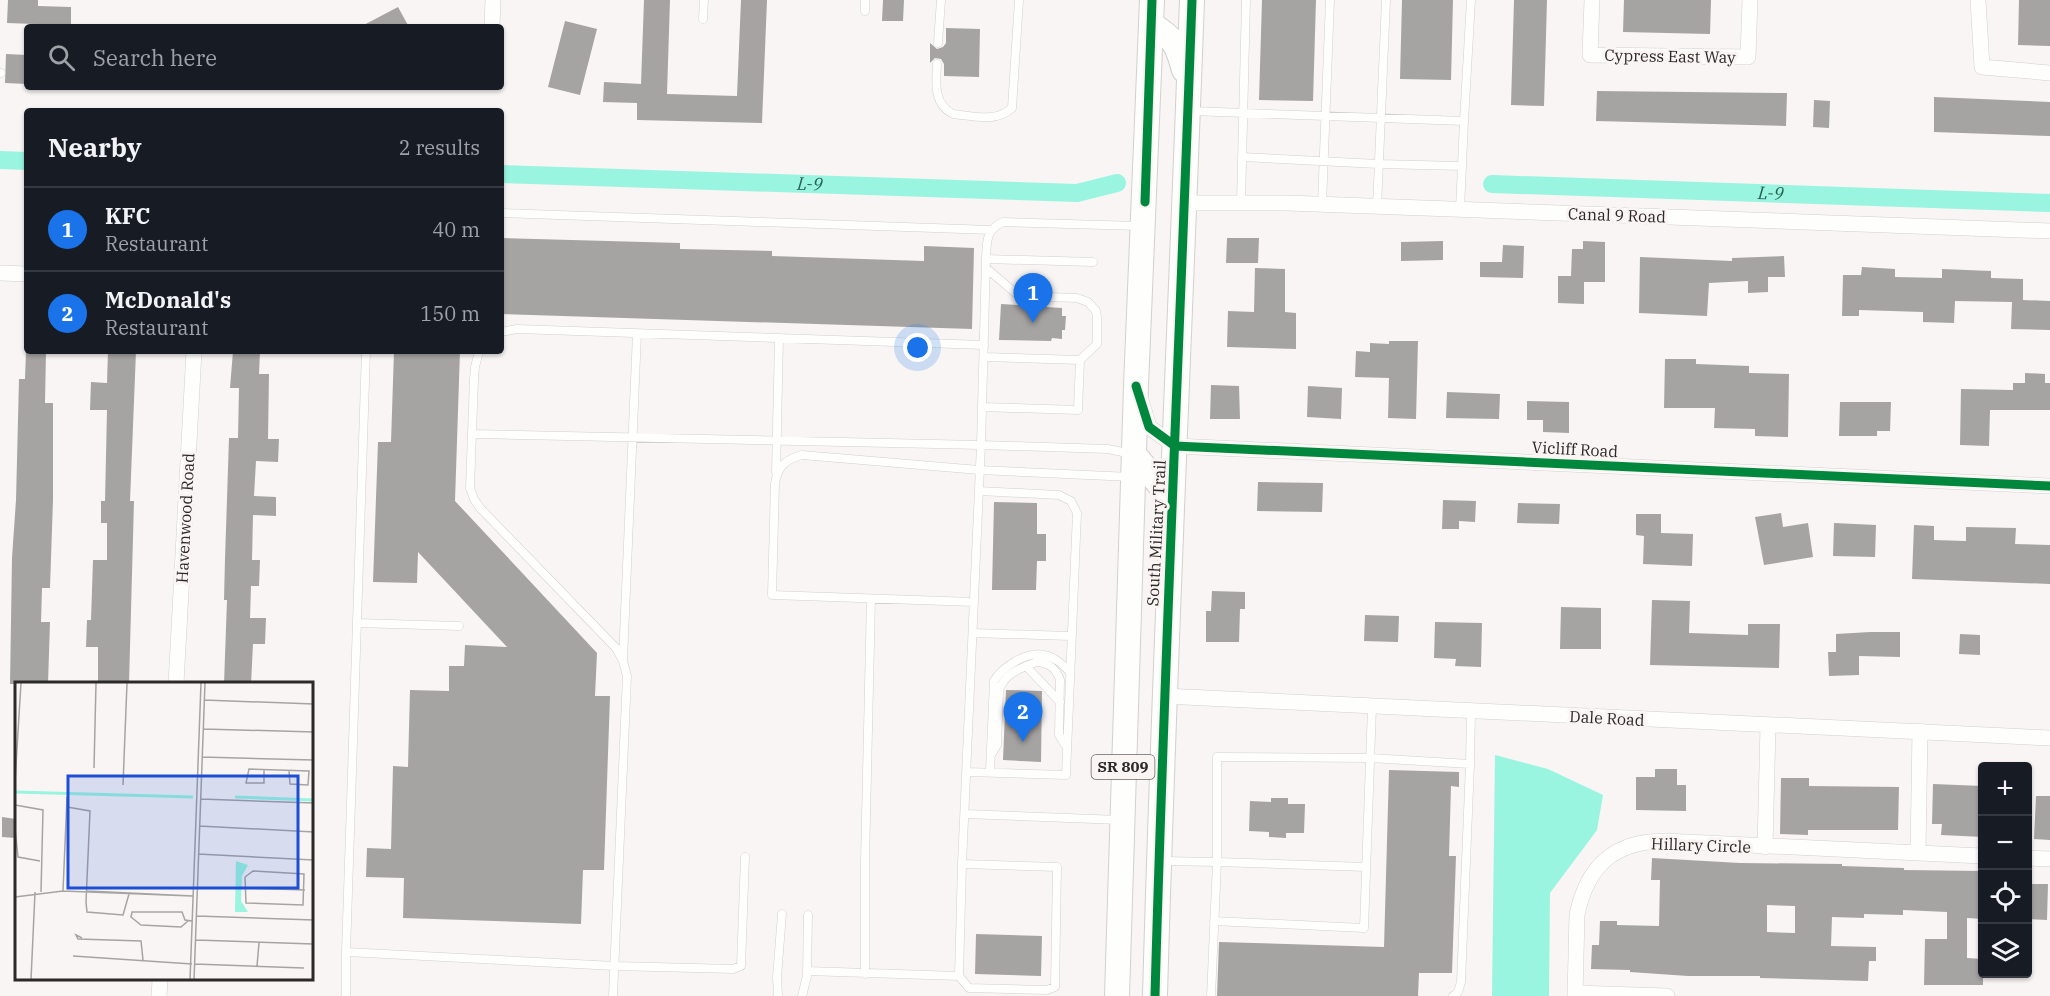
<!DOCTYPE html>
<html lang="en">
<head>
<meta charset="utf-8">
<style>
	:root { --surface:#171b24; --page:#242831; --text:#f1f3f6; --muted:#9ea1a6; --line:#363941; --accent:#1a73e8 }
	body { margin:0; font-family:"IBM Plex Serif",serif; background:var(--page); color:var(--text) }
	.controls { position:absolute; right:18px; bottom:18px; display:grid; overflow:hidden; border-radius:6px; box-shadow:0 2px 4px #0004 }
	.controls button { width:54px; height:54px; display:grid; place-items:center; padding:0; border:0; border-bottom:2px solid var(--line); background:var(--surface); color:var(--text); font:30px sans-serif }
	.you { position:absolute; left:918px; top:348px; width:21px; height:21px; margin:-15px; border:4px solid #fff; border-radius:50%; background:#1a73e8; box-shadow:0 0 0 9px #1a73e833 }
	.badge { display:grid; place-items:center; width:39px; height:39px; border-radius:50%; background:var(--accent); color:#fff; font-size:20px; font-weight:700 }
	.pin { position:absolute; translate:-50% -50px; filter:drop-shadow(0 2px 3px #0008) }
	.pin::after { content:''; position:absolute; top:32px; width:21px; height:18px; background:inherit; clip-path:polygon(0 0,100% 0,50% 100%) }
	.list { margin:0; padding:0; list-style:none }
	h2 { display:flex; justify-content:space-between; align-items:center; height:78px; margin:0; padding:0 24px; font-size:26px }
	h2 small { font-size:20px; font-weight:400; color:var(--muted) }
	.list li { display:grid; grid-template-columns:39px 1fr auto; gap:18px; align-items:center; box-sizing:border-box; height:84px; padding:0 24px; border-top:2px solid var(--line) }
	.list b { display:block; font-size:22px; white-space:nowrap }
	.list p { margin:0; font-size:20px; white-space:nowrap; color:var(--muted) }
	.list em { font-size:20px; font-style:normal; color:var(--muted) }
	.icon { flex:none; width:33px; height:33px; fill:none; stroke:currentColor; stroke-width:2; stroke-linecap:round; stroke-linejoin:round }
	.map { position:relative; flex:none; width:2050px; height:996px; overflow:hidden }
	.search { position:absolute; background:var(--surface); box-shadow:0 2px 4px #0004; left:24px; top:24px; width:480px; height:66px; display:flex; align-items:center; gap:15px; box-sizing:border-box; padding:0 21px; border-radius:6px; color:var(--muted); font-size:22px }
	.panel { position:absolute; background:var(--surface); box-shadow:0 2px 4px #0004; left:24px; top:108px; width:480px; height:246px; border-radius:6px }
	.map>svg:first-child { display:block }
</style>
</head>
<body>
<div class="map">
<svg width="2050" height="996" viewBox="0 0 2050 996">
	<rect width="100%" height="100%" fill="#f8f5f4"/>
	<path fill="#99f5df" d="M 1495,755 L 1548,769 L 1603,795 L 1597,830 L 1550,893 L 1549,996 L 1492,996 Z"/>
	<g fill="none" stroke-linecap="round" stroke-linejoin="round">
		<g stroke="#99f5df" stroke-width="18">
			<path d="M 0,160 L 27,161"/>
			<path id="s1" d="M 501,174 L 1077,193 L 1117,183"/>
			<path id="s2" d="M 1492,184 L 2050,203"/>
		</g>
	</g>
	<path fill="#a6a4a3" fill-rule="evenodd" d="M 8,0 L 38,0 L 38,6 L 71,7 L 71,27 L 35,27 L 35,24 L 7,23 Z
		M 644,0 L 670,0 L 667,94 L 737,96 L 741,0 L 767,0 L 762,123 L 637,120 L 637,103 L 603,102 L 604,82 L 641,84 Z
		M 883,0 L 904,0 L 903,21 L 882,21 Z
		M 1262,0 L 1316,0 L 1313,101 L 1259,100 Z
		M 1402,0 L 1453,0 L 1451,80 L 1400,79 Z
		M 1514,0 L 1547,0 L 1544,106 L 1511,105 Z
		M 1624,0 L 1711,0 L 1710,34 L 1623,32 Z
		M 2019,0 L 2050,0 L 2050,46 L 2018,45 Z
		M 398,7 L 409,27 L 360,27 Z
		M 565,21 L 597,29 L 580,95 L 548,87 Z
		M 946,28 L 980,29 L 979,77 L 944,76 L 944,64 L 941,59 L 935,58 L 930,63 L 930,43 L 937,49 L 943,47 L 946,43 Z
		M 6,54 L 27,55 L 27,84 L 5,83 Z
		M 1597,91 L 1787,93 L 1786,126 L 1596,121 Z
		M 1934,97 L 2050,102 L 2050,136 L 1934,132 Z
		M 1814,100 L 1830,101 L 1829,128 L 1813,127 Z
		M 501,238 L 680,243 L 680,249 L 772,251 L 772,256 L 924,261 L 924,246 L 974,248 L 972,329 L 501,314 Z
		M 1227,238 L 1259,238 L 1258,263 L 1226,263 Z
		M 1443,241 L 1443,260 L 1401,261 L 1401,242 Z
		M 1583,241 L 1605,242 L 1605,282 L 1584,282 L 1584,304 L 1558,303 L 1558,276 L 1571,276 L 1572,249 L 1583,249 Z
		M 1503,245 L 1524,246 L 1523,278 L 1480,277 L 1480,262 L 1502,262 Z
		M 1784,256 L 1785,277 L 1768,277 L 1768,292 L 1748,293 L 1748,281 L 1709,283 L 1707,316 L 1639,313 L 1640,257 L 1732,261 L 1732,258 Z
		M 1862,267 L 1895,269 L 1895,277 L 1942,278 L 1942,269 L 1991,271 L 1991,278 L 2023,279 L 2023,300 L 2050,301 L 2050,330 L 2011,329 L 2012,302 L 1955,301 L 1954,323 L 1923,322 L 1923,312 L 1859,310 L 1859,316 L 1842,316 L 1843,275 L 1861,275 Z
		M 1255,268 L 1285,269 L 1285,312 L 1296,313 L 1296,349 L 1227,347 L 1228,311 L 1254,312 Z
		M 1001,304 L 1062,308 L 1062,316 L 1066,316 L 1065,330 L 1062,330 L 1062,339 L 1052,338 L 1051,341 L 999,340 Z
		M 1389,341 L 1418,341 L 1416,419 L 1388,418 L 1389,378 L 1355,377 L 1356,351 L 1370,352 L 1370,343 L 1389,344 Z
		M 26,351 L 46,351 L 45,403 L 53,403 L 53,500 L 50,588 L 42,588 L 41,622 L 50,622 L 48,684 L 10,684 L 12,558 L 16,500 L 19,379 L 25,379 Z
		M 108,351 L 136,351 L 130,501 L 134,501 L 129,684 L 98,684 L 98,647 L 86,647 L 87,620 L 91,620 L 93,560 L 107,560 L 107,523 L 101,523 L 101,501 L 105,501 L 107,410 L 90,410 L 91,382 L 107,383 Z
		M 233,351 L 260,351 L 259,374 L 269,374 L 268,439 L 279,439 L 278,462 L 256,461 L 254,496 L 276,497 L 276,516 L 253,515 L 252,560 L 260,560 L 259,586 L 251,586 L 250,618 L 266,618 L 265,644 L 253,644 L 251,684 L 224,684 L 227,600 L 224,600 L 225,559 L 229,438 L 238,438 L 239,388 L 230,388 Z
		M 394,351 L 460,351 L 455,501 L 597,653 L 595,696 L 610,696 L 604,870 L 583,870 L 581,924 L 403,918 L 404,878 L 366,877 L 367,848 L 391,849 L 393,766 L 408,767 L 410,690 L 449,691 L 449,666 L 464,666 L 465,645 L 507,647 L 418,552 L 417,583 L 373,582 L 378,442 L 391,442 Z
		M 1665,359 L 1696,359 L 1696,364 L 1749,366 L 1749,373 L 1789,374 L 1788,437 L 1755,436 L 1755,429 L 1714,428 L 1715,408 L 1664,408 Z
		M 2025,373 L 2045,374 L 2045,383 L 2050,383 L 2050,410 L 1990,410 L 1989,446 L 1960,445 L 1961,389 L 2013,390 L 2013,383 L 2025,383 Z
		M 1211,385 L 1239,386 L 1240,419 L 1210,419 Z
		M 1308,386 L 1342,388 L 1341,419 L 1307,417 Z
		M 1447,392 L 1500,394 L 1499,419 L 1446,418 Z
		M 1527,401 L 1569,402 L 1569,433 L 1543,432 L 1543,420 L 1527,420 Z
		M 1840,402 L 1891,402 L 1890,431 L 1877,431 L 1877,436 L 1839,436 Z
		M 1258,482 L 1323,483 L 1322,512 L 1257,511 Z
		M 1443,500 L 1476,501 L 1475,522 L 1459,521 L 1459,529 L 1442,529 Z
		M 994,502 L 1037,503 L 1037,534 L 1046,534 L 1046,561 L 1037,561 L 1036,590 L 992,590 Z
		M 1518,503 L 1560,504 L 1559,524 L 1517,523 Z
		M 1781,513 L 1783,527 L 1808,523 L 1813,557 L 1764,565 L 1755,517 Z
		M 1636,514 L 1661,514 L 1661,533 L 1693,534 L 1692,566 L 1643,564 L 1644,536 L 1636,535 Z
		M 1834,523 L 1876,525 L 1875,557 L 1833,556 Z
		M 1914,525 L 1934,526 L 1934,540 L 1966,541 L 1966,527 L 2016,528 L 2015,544 L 2050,545 L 2050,584 L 1912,579 Z
		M 1212,591 L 1245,592 L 1245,609 L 1240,609 L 1239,642 L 1206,642 L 1206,611 L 1211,611 Z
		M 1652,600 L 1690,601 L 1689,633 L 1748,635 L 1748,624 L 1780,624 L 1779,668 L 1650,665 Z
		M 1561,607 L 1601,608 L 1601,649 L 1560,649 Z
		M 1365,615 L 1399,616 L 1398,642 L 1364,641 Z
		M 1435,622 L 1482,623 L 1481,667 L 1455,666 L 1456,659 L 1434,658 Z
		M 1870,632 L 1900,632 L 1900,657 L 1859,656 L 1859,675 L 1829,676 L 1828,652 L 1836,652 L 1836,634 Z
		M 1960,634 L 1980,635 L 1980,655 L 1959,654 Z
		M 1006,690 L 1042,691 L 1041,762 L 1003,760 Z
		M 1655,769 L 1677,769 L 1677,785 L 1686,785 L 1686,811 L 1636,810 L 1636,777 L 1655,777 Z
		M 1389,770 L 1459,772 L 1459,787 L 1451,786 L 1449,856 L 1456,856 L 1452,973 L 1419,973 L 1418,996 L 1217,996 L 1219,942 L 1384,947 Z
		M 1781,778 L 1809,778 L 1809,786 L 1899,787 L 1898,830 L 1808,830 L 1808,835 L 1780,834 Z
		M 1933,784 L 1983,786 L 1983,837 L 1941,835 L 1942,824 L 1932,824 Z
		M 2036,796 L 2050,796 L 2050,840 L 2034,839 Z
		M 1271,798 L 1288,798 L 1288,804 L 1305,804 L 1304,833 L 1286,833 L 1286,838 L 1269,837 L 1269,832 L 1249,831 L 1250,801 L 1271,802 Z
		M 2,817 L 16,819 L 16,838 L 2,837 Z
		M 1652,858 L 1740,863 L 1842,864 L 1842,866 L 1904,868 L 1904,870 L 1983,871 L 1983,919 L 1967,918 L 1967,958 L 1983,959 L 1983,985 L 1924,985 L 1925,939 L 1947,939 L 1947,912 L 1903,910 L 1903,915 L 1864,914 L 1864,918 L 1832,917 L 1831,946 L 1876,947 L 1876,961 L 1869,961 L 1868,981 L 1760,978 L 1760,976 L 1688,976 L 1630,972 L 1630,970 L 1591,969 L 1592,945 L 1599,945 L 1600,921 L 1617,921 L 1617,925 L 1659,926 L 1660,880 L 1651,880 ZM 1767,905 L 1795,906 L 1795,933 L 1767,932 Z
		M 2028,884 L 2048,884 L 2047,920 L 2028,919 Z
		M 976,934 L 1042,936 L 1041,976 L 975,974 Z"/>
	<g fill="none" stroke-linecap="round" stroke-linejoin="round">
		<g stroke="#d2d0cf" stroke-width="9">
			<path id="lane" d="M 865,11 L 865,0
				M 703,19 L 704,0
				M 938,43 L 941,0
				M 937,64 C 936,82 933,104 953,114 C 973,116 996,123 1012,108 L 1019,0
				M 0,73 L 1,73
				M 1191,111 L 1464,121 L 1460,209
				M 1464,121 L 1471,0
				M 1242,157 L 1378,164 L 1462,166
				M 1241,203 L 1246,0
				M 1322,204 L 1330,0
				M 1377,207 L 1386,0
				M 501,213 L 991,230
				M 986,259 L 1093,262
				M 501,332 L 517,329 L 984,345
				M 479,351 L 475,367 L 474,379 L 470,488 L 474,499 L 480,508 L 616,648 L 623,661 L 627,676 L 613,996
				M 984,357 L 1080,360
				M 982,407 L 1078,410 L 1080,360 L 1097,344 L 1097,317 L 1096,311 L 1088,302 L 1077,298 L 1019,296 L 986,268
				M 472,434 L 981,445 L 962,864
				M 1132,454 L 1108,449 L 981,445 L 986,259 C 987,243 985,230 1003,222 L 1139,226
				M 776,472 L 779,338
				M 974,602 L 772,595 L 775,484 C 777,467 786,459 802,455 L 979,470 L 1131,477
				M 357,623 L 459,626
				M 973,633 L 1070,636
				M 623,659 L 637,334
				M 1026,666 L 1060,702
				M 991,755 L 997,745 L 999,691 C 1004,673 1021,668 1037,662 C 1049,663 1056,668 1060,680 L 1059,735 L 1065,745
				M 966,772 L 1066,775 L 1077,513 L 1071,501 L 1059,495 L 979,491
				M 990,772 L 994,681 C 1002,667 1027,651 1044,655 C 1055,657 1062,664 1069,671
				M 965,814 L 1120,820
				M 1163,861 L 1217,862 L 1211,996
				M 1366,867 L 1217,862 L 1217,757 L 1370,758 L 1470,764 L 1471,711
				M 1214,921 L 1364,928 L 1372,707
				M 346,952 L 615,966 L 733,969 L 741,966 L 745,857
				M 807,971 L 959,976 L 969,988 L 1047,990 L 1055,987 L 1057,867 L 962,864 L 959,976
				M 865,974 L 865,861 L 871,599
				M 346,996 L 346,952 L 366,351
				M 778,996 L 777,977 L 782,914
				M 802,996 L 807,976 L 808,915
				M 1453,996 L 1458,992 L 1461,982 L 1470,764"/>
		</g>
		<g stroke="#d2d0cf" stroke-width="16">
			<path id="street" d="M 1592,0 L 1590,55 L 1748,57 L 1750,0
				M 1978,0 L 1982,67 L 2050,73
				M 492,27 L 493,0
				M 1184,203 L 1287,203 L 2050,231
				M 0,273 L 27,274
				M 1141,400 L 1149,427 L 1175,446 L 2050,486
				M 176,684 L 194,351
				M 1164,696 L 2050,738
				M 1765,847 L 1768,726
				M 1918,853 L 1920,731
				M 2028,858 L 2050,859
				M 1575,993 L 1667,996
				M 159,996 L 160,980
				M 1575,996 L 1577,915 C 1587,865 1615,841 1665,841 L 1982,856"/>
		</g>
		<g stroke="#d2d0cf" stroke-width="26">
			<path id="primary" d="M 1151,24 C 1174,38 1177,44 1184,70
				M 1134,454 L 1171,499
				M 1117,996 L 1136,386 L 1152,0
				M 1155,996 C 1164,664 1180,332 1192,0"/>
		</g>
		<use href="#lane" stroke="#fefefd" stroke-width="8"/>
		<use href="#street" stroke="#fefefd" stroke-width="15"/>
		<use href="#primary" stroke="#fefefd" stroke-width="24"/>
		<g stroke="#faf4f2" stroke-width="13">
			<path id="cycleway" d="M 1145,202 L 1152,0
				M 1136,386 L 1149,427 L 1175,446 L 2050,486
				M 1155,996 C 1164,664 1180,332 1192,0"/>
		</g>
		<use href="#cycleway" stroke="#00873e" stroke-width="9"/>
	</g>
	<g text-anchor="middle" stroke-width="6" stroke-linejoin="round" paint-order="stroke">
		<rect fill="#faf4f2" stroke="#6a6765" stroke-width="1.5" x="1091.5" y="755" width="63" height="24" rx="4.5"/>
		<g font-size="15" font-weight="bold" fill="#2c2a29">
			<text x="1123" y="772">SR 809</text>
		</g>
		<g font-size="16" fill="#2c2a29" stroke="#faf4f2">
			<text transform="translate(1670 56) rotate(1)" y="6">Cypress East Way</text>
			<text transform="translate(1617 215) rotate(2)" y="6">Canal 9 Road</text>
			<text transform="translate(1575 449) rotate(3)" y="6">Vicliff Road</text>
			<text transform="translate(185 518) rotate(-87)" y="6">Havenwood Road</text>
			<text transform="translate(1156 533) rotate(-87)" y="6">South Military Trail</text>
			<text transform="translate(1607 718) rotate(3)" y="6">Dale Road</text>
			<text transform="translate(1701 845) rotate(2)" y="6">Hillary Circle</text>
		</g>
		<g font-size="18" font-style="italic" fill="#296053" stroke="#faf4f2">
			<text dy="6" stroke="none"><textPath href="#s1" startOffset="309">L-9</textPath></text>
			<text dy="6" stroke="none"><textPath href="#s2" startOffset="279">L-9</textPath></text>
		</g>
	</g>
	<g transform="translate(15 682)">
		<rect width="298" height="298" fill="#f8f5f4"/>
		<path d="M 221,179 L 233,183 L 227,194 L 226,219 L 233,230 L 220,230 Z" fill="#99f5df"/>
		<path fill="none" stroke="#99f5df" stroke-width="3" d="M 0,110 L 178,115M 220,115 L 299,118"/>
		<path fill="none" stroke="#a6a4a3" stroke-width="1.5" d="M 189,18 L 299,22M 189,47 L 299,50M 187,75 L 299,78M 79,86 L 81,1M 249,88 L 249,101 L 231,101 L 234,87 L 294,89 L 293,103 L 275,102 L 274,89M 0,99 L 6,1M 108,103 L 112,1M 186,117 L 299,121M 0,123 L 28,128 L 26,210M 52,125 L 75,129 L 71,220M 184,144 L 299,150M 0,147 L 3,175 L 25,179M 183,172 L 299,178M 238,189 L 289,192 L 288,223 L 231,221 L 230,195 ZM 230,206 L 290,208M 48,209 L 52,115M 72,209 L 178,214M 0,215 L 48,209 L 177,214M 71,220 L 72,230 L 108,233 L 114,212M 182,234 L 299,238M 173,239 L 166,245 L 126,243 L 116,235 L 117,230 L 167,230 L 170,238 L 177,239M 67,256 L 61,253 L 63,257 L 126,259 L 128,278M 181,258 L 298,262M 58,274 L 177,282M 180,282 L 289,286M 242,284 L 244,261M 16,298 L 20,210M 175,298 L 186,1M 179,298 L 190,1"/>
		<path fill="#1d4ed8" fill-opacity="0.15" stroke="#1d4ed8" stroke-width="3" d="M 53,94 L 283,94 L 283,206 L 53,206 Z"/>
		<rect width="298" height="298" fill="none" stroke="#2c2a29" stroke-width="3"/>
	</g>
</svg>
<div class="controls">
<button>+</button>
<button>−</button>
<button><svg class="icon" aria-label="locate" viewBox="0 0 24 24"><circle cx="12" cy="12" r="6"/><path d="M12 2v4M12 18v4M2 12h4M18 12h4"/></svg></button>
<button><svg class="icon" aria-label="layers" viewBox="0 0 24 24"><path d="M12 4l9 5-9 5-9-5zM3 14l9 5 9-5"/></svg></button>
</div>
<div class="you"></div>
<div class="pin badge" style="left:1033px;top:323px">1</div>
<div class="pin badge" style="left:1023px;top:742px">2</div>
<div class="search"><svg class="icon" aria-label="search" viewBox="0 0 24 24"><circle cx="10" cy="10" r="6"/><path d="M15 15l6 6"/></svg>Search here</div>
<section class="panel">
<h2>Nearby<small>2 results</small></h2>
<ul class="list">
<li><span class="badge">1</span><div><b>KFC</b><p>Restaurant</p></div><em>40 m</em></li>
<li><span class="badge">2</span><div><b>McDonald's</b><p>Restaurant</p></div><em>150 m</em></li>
</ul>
</section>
</div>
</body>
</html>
